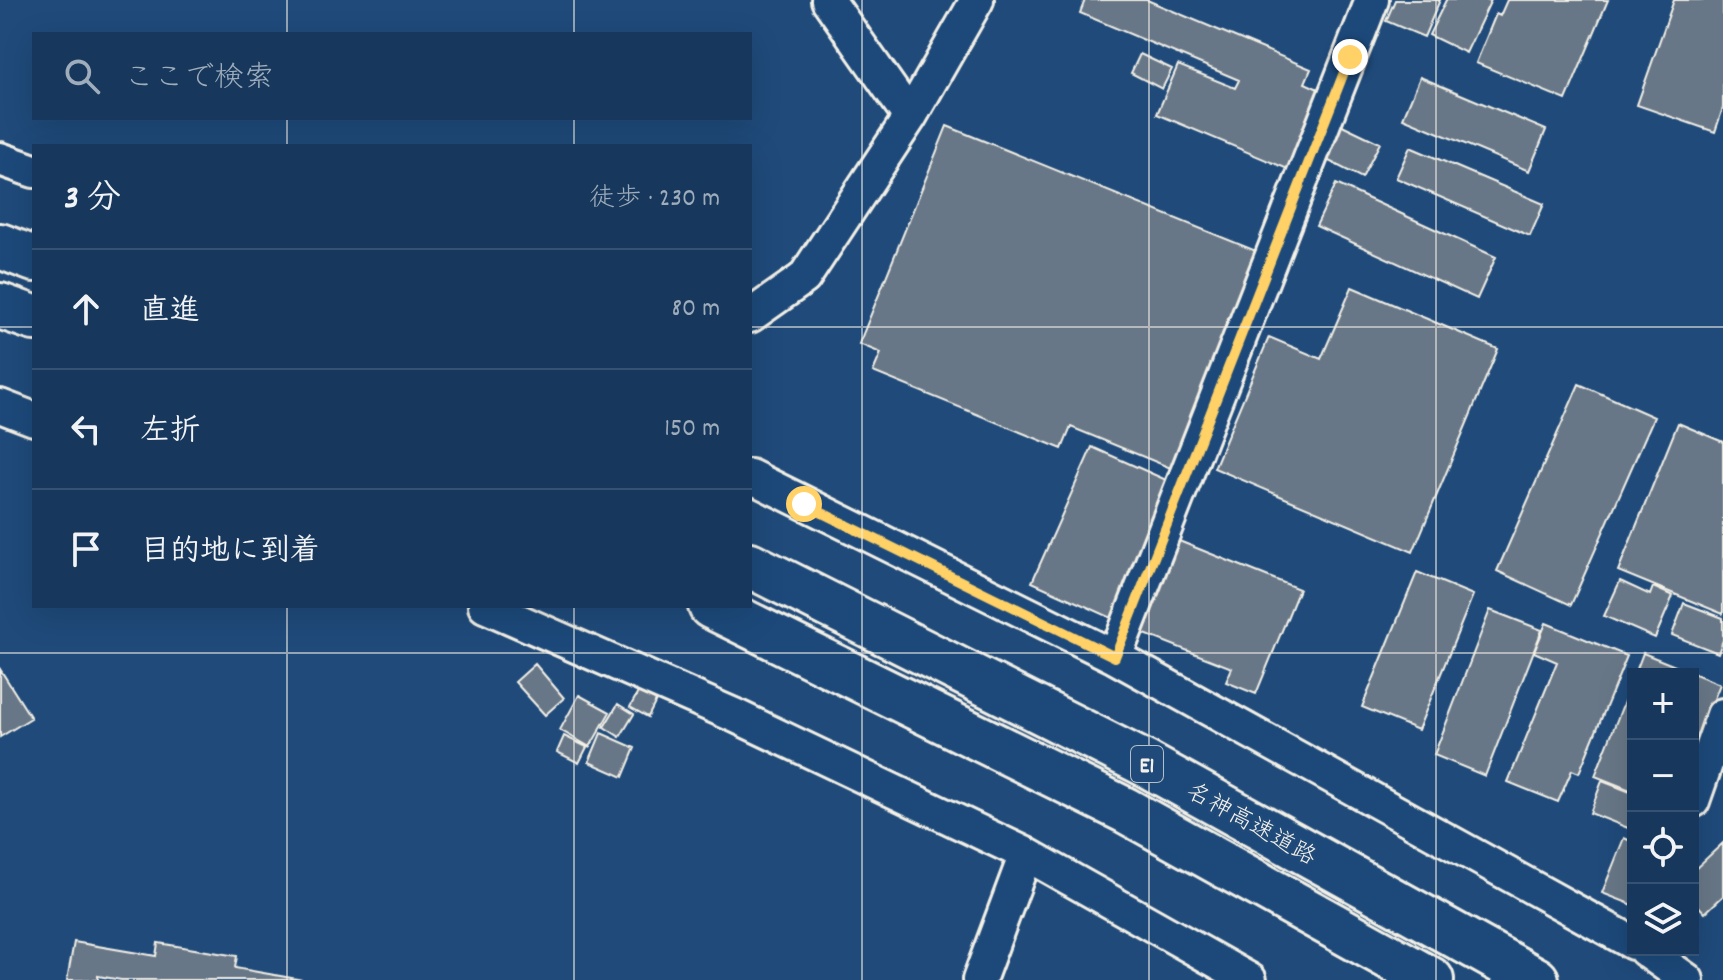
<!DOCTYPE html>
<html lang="ja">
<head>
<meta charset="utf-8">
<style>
	:root { --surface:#17385c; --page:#203f62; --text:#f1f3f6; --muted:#9eacbb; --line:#365272 }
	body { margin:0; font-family:Dekko,"Klee One",sans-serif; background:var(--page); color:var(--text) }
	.controls { position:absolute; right:24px; bottom:24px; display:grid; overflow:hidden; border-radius:0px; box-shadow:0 8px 32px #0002 }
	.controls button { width:72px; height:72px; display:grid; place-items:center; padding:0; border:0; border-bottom:2px solid var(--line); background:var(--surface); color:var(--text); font:40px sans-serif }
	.stop { position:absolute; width:24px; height:24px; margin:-18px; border:6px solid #ffd166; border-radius:50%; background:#fff }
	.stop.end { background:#ffd166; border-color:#fff; box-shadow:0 2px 8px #0008 }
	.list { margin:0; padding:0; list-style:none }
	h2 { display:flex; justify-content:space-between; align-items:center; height:104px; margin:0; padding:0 32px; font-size:34px }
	h2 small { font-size:26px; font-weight:400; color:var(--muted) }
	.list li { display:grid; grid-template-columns:52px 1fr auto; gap:24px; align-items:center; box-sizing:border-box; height:120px; padding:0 32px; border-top:2px solid var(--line) }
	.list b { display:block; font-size:30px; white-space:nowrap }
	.list em { font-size:26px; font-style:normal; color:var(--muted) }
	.icon { flex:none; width:44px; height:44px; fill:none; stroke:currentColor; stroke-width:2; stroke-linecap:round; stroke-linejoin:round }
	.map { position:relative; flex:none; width:1723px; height:980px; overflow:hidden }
	.search { position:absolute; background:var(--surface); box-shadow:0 8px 32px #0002; left:32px; top:32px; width:720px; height:88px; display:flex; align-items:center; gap:20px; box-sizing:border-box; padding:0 28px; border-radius:0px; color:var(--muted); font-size:30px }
	.panel { position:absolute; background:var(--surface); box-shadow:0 8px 32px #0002; left:32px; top:144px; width:720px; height:464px; border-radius:0px }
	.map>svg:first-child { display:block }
</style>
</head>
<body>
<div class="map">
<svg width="1723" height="980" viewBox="0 0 1723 980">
	<rect width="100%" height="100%" fill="#1f4a7a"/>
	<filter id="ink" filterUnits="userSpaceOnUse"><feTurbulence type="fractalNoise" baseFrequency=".0125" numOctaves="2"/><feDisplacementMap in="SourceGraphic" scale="16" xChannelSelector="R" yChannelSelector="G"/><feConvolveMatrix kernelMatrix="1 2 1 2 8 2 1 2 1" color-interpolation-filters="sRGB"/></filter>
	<g filter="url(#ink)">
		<path fill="#687787" stroke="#f4f1e8" stroke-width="2" d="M 1085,0 L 1147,0 L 1311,69 L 1305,83 L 1323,91 L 1290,170 L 1157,114 L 1178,65 L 1235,88 L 1239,80 L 1080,13 Z
			M 1395,0 L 1440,0 L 1424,37 L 1386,21 Z
			M 1446,0 L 1491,0 L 1466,53 L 1429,35 Z
			M 1507,0 L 1608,0 L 1566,100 L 1476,63 L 1496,14 L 1500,16 Z
			M 1674,0 L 1723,0 L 1723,108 L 1715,132 L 1637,105 Z
			M 1140,54 L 1172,69 L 1162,89 L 1131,73 Z
			M 1420,77 L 1546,130 L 1529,171 L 1403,118 Z
			M 1338,123 L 1380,143 L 1362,178 L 1321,157 Z
			M 947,126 L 1261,253 L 1173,469 L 1071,427 L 1062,449 L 873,372 L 881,353 L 859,344 Z
			M 1410,147 L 1544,204 L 1530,236 L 1396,178 Z
			M 1336,184 L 1496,257 L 1477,299 L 1316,226 Z
			M 1352,287 L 1498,349 L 1413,552 L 1214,468 L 1269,337 L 1321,359 Z
			M 1579,384 L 1654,417 L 1571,605 L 1497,571 Z
			M 1678,423 L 1723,442 L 1723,614 L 1618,571 Z
			M 1092,447 L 1173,483 L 1114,619 L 1032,582 Z
			M 1174,539 L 1299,589 L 1256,694 L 1226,682 L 1232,668 L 1137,631 Z
			M 1417,572 L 1473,595 L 1418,730 L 1362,707 Z
			M 1620,581 L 1650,595 L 1653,587 L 1673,596 L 1655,638 L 1604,616 Z
			M 1684,603 L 1723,618 L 1723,640 L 1718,653 L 1672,635 Z
			M 1490,610 L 1542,630 L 1485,776 L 1434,755 Z
			M 1546,623 L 1627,656 L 1579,773 L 1572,770 L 1558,802 L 1508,782 L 1557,662 L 1534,652 Z
			M 1643,653 L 1720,684 L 1693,751 L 1693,674 L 1635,674 Z
			M 535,664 L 564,698 L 545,715 L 515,682 Z
			M 0,669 L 31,718 L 0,737 Z
			M 1633,679 L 1633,791 L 1595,776 Z
			M 640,689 L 657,699 L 648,717 L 630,707 Z
			M 579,695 L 610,712 L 590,747 L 560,730 Z
			M 618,704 L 634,714 L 620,737 L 604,727 Z
			M 601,733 L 635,748 L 623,777 L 589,762 Z
			M 564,736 L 587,747 L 579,763 L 557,752 Z
			M 1602,781 L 1633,793 L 1633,830 L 1590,813 Z
			M 1624,838 L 1633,842 L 1633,905 L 1602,893 Z
			M 1723,843 L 1723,896 L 1705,913 L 1693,900 L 1693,871 Z
			M 74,942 L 156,956 L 158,943 L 237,956 L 235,968 L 303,980 L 121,980 L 98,976 L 98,980 L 67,980 Z"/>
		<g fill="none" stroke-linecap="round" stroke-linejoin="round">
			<g stroke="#f4f1e8" stroke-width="38">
				<path id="street" d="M 828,0 L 910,117
					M 0,159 L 34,171
					M 750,316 L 804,278 L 910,117 L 977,0
					M 0,406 L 34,419
					M 750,476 L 1115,657 L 1633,943
					M 485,606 L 736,716 L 1026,854 L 1250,980
					M 1115,657 L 1372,0
					M 1693,801 L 1723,715
					M 1645,950 L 1687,980
					M 979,980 L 1026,854"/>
			</g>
			<g stroke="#f4f1e8" stroke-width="50">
				<path id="highway" d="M 0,246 L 34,259
					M 0,306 L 34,318
					M 750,565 L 1146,764 L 1536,980
					M 711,606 L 1125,810 L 1431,980"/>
			</g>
			<use href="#street" stroke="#1f4a7a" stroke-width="32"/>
			<use href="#highway" stroke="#1f4a7a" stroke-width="44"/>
		</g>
	</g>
	<g fill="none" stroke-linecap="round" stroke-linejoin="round" filter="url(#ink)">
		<path stroke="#ffd166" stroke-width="10" d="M 804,504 L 1115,657 L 1350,57"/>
	</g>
	<path fill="none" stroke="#f4f1e8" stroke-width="2" stroke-opacity="0.55" d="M 287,0 L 287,34M 574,0 L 574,34M 862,0 L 862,980M 1149,0 L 1149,980M 1436,0 L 1436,980M 287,118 L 287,146M 574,118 L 574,146M 0,327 L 34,327M 750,327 L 1723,327M 287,606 L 287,980M 574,606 L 574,980M 0,653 L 1723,653"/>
	<g text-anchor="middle" stroke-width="6" stroke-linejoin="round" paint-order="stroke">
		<rect fill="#1f4a7a" stroke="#b4bfc7" stroke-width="2" x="1131" y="746" width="32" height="36" rx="6"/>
		<g font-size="22" font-weight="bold" fill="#f4f1e8">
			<text x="1147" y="772">E1</text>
		</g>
		<g font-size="24" fill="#f4f1e8" stroke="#1f4a7a">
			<text transform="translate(1252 823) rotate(29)" y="8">名神高速道路</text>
		</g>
	</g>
</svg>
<div class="controls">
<button>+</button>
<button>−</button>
<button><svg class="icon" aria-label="locate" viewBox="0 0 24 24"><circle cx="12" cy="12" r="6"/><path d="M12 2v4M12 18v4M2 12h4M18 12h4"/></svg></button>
<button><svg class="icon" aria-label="layers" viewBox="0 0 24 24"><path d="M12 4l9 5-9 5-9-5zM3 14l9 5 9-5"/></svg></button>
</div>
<div class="stop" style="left:804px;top:504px"></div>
<div class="stop end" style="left:1350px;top:57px"></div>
<div class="search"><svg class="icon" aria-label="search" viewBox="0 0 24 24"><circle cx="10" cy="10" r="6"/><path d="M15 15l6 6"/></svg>ここで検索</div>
<section class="panel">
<h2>3 分<small>徒歩 · 230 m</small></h2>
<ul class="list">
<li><svg class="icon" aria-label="ahead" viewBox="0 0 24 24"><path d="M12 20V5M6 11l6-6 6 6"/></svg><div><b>直進</b></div><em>80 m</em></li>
<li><svg class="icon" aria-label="left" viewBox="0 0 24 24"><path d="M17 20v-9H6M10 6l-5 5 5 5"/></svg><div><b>左折</b></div><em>150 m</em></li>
<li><svg class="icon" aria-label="arrive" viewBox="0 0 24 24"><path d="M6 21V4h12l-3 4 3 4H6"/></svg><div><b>目的地に到着</b></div></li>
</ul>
</section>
</div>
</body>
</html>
